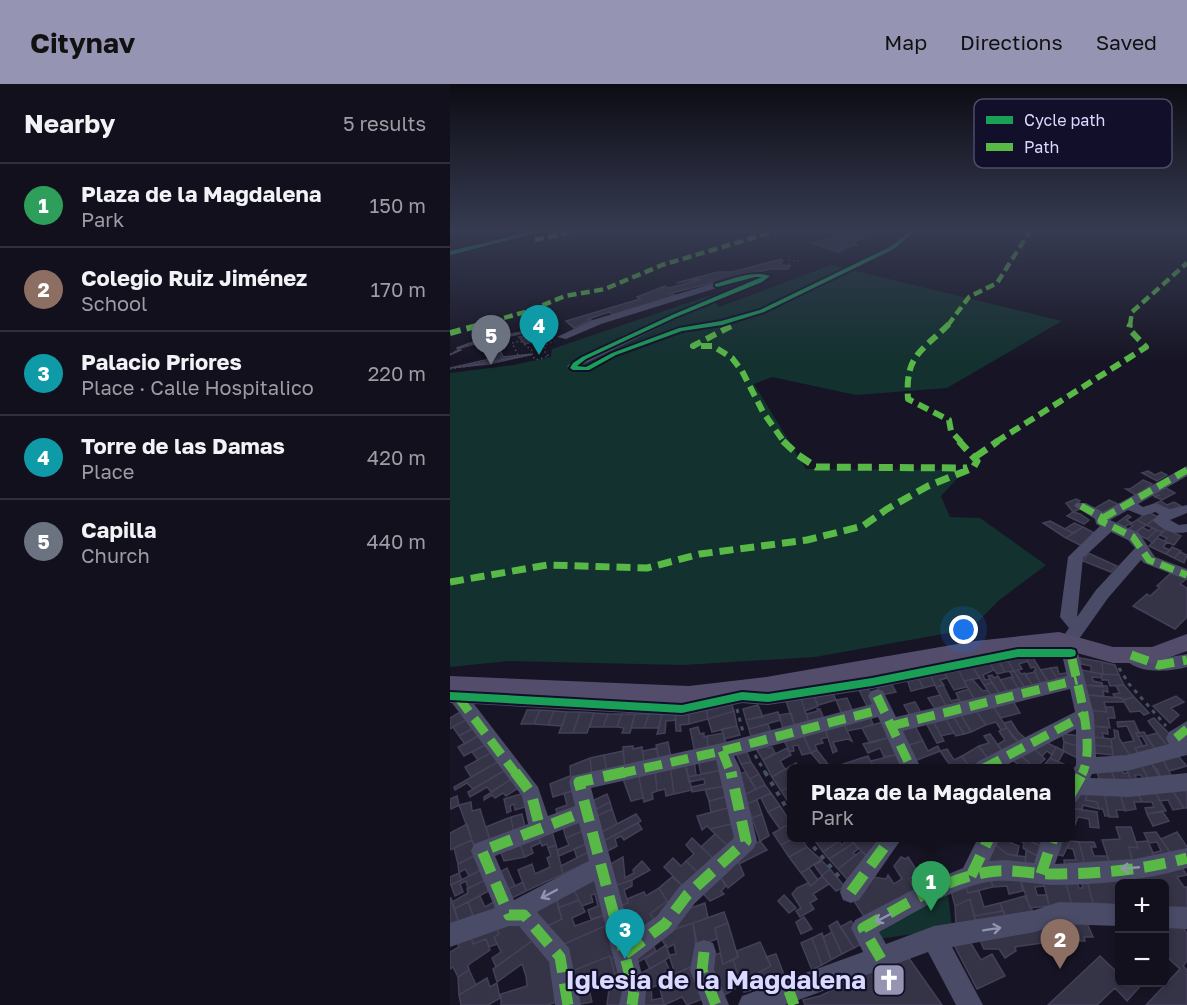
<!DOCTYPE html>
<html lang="en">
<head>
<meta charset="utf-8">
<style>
	:root { --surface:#11101c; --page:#1e1e29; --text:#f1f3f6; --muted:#9c9da3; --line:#30303b; --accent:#9694b3 }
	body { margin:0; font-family:"Golos Text",sans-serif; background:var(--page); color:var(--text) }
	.controls { position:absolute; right:18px; bottom:18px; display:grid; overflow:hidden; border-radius:9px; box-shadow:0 3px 9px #0003 }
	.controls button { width:54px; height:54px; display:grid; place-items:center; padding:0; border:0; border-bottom:2px solid var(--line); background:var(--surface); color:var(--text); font:30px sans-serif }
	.you { position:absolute; left:514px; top:546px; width:21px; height:21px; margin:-15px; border:4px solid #fff; border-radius:50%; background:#1a73e8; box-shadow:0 0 0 9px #1a73e833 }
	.badge { display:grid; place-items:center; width:39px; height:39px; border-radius:50%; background:var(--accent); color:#fff; font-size:20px; font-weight:700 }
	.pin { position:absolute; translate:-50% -50px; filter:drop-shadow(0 2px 3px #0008) }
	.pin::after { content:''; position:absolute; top:32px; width:21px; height:18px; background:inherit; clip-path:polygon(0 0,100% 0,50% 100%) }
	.popup { position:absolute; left:337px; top:680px; width:288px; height:78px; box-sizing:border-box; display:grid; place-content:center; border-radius:9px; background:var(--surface); filter:drop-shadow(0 2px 4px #0005); font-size:20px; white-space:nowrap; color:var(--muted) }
	.popup b { font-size:22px; color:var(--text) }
	.popup::after { content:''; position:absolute; left:50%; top:100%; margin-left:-12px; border:12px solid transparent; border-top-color:var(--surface) }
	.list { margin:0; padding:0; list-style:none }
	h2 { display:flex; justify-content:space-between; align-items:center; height:78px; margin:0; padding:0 24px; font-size:26px }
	h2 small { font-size:20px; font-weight:400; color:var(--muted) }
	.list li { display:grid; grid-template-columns:39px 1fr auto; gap:18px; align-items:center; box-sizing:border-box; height:84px; padding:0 24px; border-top:2px solid var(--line) }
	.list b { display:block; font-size:22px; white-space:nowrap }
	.list p { margin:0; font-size:20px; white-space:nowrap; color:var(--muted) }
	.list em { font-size:20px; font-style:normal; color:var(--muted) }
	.map { position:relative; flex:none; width:737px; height:921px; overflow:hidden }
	header { display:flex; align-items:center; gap:36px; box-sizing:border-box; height:84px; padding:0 30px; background:var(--accent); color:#111 }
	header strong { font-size:28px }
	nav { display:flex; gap:33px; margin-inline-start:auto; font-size:21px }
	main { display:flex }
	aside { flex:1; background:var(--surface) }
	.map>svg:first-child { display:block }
</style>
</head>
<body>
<header>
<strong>Citynav</strong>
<nav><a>Map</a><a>Directions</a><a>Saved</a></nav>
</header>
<main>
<aside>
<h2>Nearby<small>5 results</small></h2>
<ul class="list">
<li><span class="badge" style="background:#2e9e5b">1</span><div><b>Plaza de la Magdalena</b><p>Park</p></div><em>150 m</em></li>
<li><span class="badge" style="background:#8d6e63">2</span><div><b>Colegio Ruiz Jiménez</b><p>School</p></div><em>170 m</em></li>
<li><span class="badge" style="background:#0f9aa8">3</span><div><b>Palacio Priores</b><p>Place · Calle Hospitalico</p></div><em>220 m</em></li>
<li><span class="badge" style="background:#0f9aa8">4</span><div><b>Torre de las Damas</b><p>Place</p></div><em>420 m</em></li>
<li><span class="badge" style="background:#6b7280">5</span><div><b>Capilla</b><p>Church</p></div><em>440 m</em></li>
</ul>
</aside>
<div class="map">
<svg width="737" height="921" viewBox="0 0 737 921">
	<rect width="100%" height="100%" fill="#171525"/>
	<path fill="#13312f" d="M 381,181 L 612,237 L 497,304 L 406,311 L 322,293 L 304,300 L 356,385 L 515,386 L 491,412 L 500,433 L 530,434 L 596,481 L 548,517 L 521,545 L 365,573 L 233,581 L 59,577 L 0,583 L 0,289 L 63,281 L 101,273 L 102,265 L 261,211 L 269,223 Z
		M 498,810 L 502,844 L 429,855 L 423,846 Z"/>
	<path fill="#353346" stroke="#434058" stroke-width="1.5" d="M 407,147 L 430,147 L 415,152 L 403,159 L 407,161 L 389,165 L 393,166 L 388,168 L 361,159 Z
		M 331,175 L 333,177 L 330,178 L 333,181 L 340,182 L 337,185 L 320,185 L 221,209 L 226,212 L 164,231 L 159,228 L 138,235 L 141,236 L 124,244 L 116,237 L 190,215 L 187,213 L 215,202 L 218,204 L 250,196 L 248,195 L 226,199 L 268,188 L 283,188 Z
		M 76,247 L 81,247 L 82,250 L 75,249 L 32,257 L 32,258 L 10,264 L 11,266 L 0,271 L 8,266 L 7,264 L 20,259 Z
		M 88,249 L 94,255 L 75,260 L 69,253 Z
		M 51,268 L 53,273 L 83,270 L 39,280 L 0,284 L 40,275 L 39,271 Z
		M 698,387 L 705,391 L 711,388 L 717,391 L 707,397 L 692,389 Z
		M 693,396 L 702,400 L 686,411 L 676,405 L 680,405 Z
		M 714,403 L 725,409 L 712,416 L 705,413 L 710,411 L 704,412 L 698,408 Z
		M 626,415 L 630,417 L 626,421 L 632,424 L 623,428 L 616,419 Z
		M 659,416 L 670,421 L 653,432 L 642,426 Z
		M 711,417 L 717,421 L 724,418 L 731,422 L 719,427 L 706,419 Z
		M 623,428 L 630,430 L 639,436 L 634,440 L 617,432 Z
		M 698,428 L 708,433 L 696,441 L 687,436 Z
		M 678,431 L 681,433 L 676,436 L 682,439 L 674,443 L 667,439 Z
		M 687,436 L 696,441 L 685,449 L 678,445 L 683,442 L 680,440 Z
		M 703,436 L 716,445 L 712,448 L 696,441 Z
		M 600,437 L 615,445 L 623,449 L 616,454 L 593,439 Z
		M 624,439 L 633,443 L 623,449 L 615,445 Z
		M 633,443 L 646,450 L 632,462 L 616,454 Z
		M 692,443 L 699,447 L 702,444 L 707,446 L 697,455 L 685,449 Z
		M 716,445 L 731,452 L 724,461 L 714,457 L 717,454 L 710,451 Z
		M 707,446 L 712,448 L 703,459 L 697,455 Z
		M 707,454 L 717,458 L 713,463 L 720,466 L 716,470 L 699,462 Z
		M 722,463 L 731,467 L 724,474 L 716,470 Z
		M 730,468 L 737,471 L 734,479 L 724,474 Z
		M 638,469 L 667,482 L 661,488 L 633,477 Z
		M 722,488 L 736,495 L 730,500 L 737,504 L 737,533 L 725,545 L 683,522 L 697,510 L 700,512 L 710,503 L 707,502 Z
		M 573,571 L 578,577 L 569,580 L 572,585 L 564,587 L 558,577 Z
		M 583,573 L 586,579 L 600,600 L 592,602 L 584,587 L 586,586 L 584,583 L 581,584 L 576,574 Z
		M 630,574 L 652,578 L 653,590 L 641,588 L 641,582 L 631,580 Z
		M 558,577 L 564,587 L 555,588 L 549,578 Z
		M 549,578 L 555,588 L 547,590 L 540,580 Z
		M 652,578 L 665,581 L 669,591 L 653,590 Z
		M 540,580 L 544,586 L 533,591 L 535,596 L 540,595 L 542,599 L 534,601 L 522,582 Z
		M 522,582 L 530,594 L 514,597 L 508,585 Z
		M 607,583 L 609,590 L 623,588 L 625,593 L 609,597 L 600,584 Z
		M 600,584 L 609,597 L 600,600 L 590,586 Z
		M 508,585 L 517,603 L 504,606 L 494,588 Z
		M 568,586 L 571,590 L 575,589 L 584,604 L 576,605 L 564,587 Z
		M 632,586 L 651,590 L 652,594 L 642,593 L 643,597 L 652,599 L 653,603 L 633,601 Z
		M 564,587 L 572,600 L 576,605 L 570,607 L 561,593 L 563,593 L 560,588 Z
		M 494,588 L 497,594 L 490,596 L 494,601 L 486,603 L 480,590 Z
		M 585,588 L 592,602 L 584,604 L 575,590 Z
		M 480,590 L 485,601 L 473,604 L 468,593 Z
		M 651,590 L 669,591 L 674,601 L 660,602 L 658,596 L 652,596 Z
		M 542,591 L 544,594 L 548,592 L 559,610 L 551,612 L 538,592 Z
		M 468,593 L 473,604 L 461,607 L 457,595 Z
		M 561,593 L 570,607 L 559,610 L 550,596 Z
		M 522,595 L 533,607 L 537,606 L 543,614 L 526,618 L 514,597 Z
		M 441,599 L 446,608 L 432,611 L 427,603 Z
		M 542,599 L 551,612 L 543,614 L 534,601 Z
		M 493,601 L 501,617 L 509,615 L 512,622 L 498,626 L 486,603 Z
		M 633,601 L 657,602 L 658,608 L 653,607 L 654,612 L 635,611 Z
		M 674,601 L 684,613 L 673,616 L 672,614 L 665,613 L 663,610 L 670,609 L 666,602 Z
		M 418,604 L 428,624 L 419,626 L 409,606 Z
		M 519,605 L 526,618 L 512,622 L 506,609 Z
		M 382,608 L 386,616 L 368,621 L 364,612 Z
		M 490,611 L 498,626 L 487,628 L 478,614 Z
		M 635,611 L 672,614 L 674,618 L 654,618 L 657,628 L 638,626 Z
		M 364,612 L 368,622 L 355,627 L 351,615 Z
		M 726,612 L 734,618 L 721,624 L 729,631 L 720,639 L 703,622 Z
		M 684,613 L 699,629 L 694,631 L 690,627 L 680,628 L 673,616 Z
		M 397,614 L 404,630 L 393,633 L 386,616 Z
		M 351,615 L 360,641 L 346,646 L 336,617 Z
		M 563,617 L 570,629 L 551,634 L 543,622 Z
		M 281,618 L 284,627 L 258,635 L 256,623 Z
		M 465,618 L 473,632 L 462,635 L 454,621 Z
		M 308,621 L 313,633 L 296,636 L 293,625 Z
		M 543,622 L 557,644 L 551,646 L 546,638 L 536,641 L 526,627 Z
		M 256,623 L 258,635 L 239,640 L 239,627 Z
		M 655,623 L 663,623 L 665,634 L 658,634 L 660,644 L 641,642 L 638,626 L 657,628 Z
		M 15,625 L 21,633 L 0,645 L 0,634 Z
		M 367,625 L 370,625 L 375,638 L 360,641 L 356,630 L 368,627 Z
		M 77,626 L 90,626 L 84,640 L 71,640 Z
		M 90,626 L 104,627 L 98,641 L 84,640 Z
		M 104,627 L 117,628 L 112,642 L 98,641 Z
		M 239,627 L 239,640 L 230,641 L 231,647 L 226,647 L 225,629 Z
		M 284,627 L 287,642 L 262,648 L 258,635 Z
		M 526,627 L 536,641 L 521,648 L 511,631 Z
		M 117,628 L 130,628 L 123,649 L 109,649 Z
		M 130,628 L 144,629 L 137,649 L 123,649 Z
		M 328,628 L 331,636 L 299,645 L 296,636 Z
		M 144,629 L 158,630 L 153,643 L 140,643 Z
		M 225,629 L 226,636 L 216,637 L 215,649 L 207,650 L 212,630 Z
		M 341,629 L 346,646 L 334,648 L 329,631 Z
		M 158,630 L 172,630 L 167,643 L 153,643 Z
		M 172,630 L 185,630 L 180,649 L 172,649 L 174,644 L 167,643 Z
		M 185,630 L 199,630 L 194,644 L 181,644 Z
		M 199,630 L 212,630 L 209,644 L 194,644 Z
		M 511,631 L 521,648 L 514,650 L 503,632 Z
		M 503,632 L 514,650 L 506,652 L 495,634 Z
		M 21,633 L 28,642 L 9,652 L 3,643 Z
		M 420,633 L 423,640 L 412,644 L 397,647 L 394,640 Z
		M 495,634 L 504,649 L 491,652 L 483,637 Z
		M 704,634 L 729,660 L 719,664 L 698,637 Z
		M 483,637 L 494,657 L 487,659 L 476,639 Z
		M 561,637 L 568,648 L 576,655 L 570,660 L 562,652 L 554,639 Z
		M 684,637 L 689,648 L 686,649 L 693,662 L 685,664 L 690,673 L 682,675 L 672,659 L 684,657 L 677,642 L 668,643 L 667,638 Z
		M 433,638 L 441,653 L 420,659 L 412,644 Z
		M 318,640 L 322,651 L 302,656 L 299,645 Z
		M 394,640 L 402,657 L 398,655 L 383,658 L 387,667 L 383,669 L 375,645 Z
		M 28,642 L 33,649 L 15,660 L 9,652 Z
		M 287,642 L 290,651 L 274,655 L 272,645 Z
		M 465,642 L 473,657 L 455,662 L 447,647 Z
		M 641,642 L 657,643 L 658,650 L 652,649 L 654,654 L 643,653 Z
		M 248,643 L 250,650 L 254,649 L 254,653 L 257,652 L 258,667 L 245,669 L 240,645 Z
		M 557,644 L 570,660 L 554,669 L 547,661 L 555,656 L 549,647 Z
		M 375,645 L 378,653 L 371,655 L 373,659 L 365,661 L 367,666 L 361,669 L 353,650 Z
		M 664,646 L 668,647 L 669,654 L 682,675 L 664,677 L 661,655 L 665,654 Z
		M 694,648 L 707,668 L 690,673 L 685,664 L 697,661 L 692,652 L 688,653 L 686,649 Z
		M 33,649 L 40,658 L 14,672 L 8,663 Z
		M 273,649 L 277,662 L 258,667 L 257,652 Z
		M 707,649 L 719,664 L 707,668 L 696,652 Z
		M 353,650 L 361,669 L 352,671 L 348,661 L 343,662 L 344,667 L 340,668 L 333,655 Z
		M 540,650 L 554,669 L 540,678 L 529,662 L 539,659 L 534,652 Z
		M 612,650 L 633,652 L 634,664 L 614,658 Z
		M 441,653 L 449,670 L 434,673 L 430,664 L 418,669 L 413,660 Z
		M 643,653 L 661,655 L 662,663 L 643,661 Z
		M 314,657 L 318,664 L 322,663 L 325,669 L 313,676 L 303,660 Z
		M 473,657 L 478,667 L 488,662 L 490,667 L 462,678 L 455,662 Z
		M 593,657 L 606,663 L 602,671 L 597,667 L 592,672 L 582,663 Z
		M 40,658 L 46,666 L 28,676 L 22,668 Z
		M 218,658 L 221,674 L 209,677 L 206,661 Z
		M 614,658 L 634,664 L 632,676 L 613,667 Z
		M 643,661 L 662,663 L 663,671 L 644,669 Z
		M 183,662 L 183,665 L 192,663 L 194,680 L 175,685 L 173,663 Z
		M 294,662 L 301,678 L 291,680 L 287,671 Z
		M 529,662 L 540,678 L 528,684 L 520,684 L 512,672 Z
		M 582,663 L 595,675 L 585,684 L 569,670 Z
		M 606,663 L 614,667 L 608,678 L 600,674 Z
		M 207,664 L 209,677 L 194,680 L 193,667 Z
		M 337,664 L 341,671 L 330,677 L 335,685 L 322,693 L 313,676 Z
		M 497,665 L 504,676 L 512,672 L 520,684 L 502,684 L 490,667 Z
		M 46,666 L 53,675 L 21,693 L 15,683 Z
		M 367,666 L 381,684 L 418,672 L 424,684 L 374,684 L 361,669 Z
		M 173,667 L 175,685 L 157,688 L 154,671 Z
		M 449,670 L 455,684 L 438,684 L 437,682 L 424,684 L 421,677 Z
		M 569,670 L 585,684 L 573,684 L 561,675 Z
		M 154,671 L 157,688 L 142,692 L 140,674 Z
		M 270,671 L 273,686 L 251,690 L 248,676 Z
		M 727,671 L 737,682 L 719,687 L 713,675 Z
		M 140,674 L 142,692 L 121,697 L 120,682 Z
		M 600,674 L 627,686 L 620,698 L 620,684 L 602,684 L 595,680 Z
		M 53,675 L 59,684 L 23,705 L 17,699 L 5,706 L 4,703 Z
		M 713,675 L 717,684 L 725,698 L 713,699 L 701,679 Z
		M 244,676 L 246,691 L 238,693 L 235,678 Z
		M 235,678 L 242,706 L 224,710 L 220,681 Z
		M 301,678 L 309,690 L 300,695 L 291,680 Z
		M 346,679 L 350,684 L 342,684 L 342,693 L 339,694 L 342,701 L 331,707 L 322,693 Z
		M 701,679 L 708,687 L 713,699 L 701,700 L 691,681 Z
		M 220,681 L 224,710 L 216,712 L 215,705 L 207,707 L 205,685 Z
		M 691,681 L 696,690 L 701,700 L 695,700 L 691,691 L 685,691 L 689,701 L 683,701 L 676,684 Z
		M 59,684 L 66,692 L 41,708 L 37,703 L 20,713 L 18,708 Z
		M 660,684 L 671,684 L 673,689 L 678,689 L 683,701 L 667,701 Z
		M 660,684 L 667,701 L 651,701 L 646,685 Z
		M 205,685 L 207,707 L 202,709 L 203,715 L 194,718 L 188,689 Z
		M 273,686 L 277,702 L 242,708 L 241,703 L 255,700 L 254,695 L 239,698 L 238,693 Z
		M 295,688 L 306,705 L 294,711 L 288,690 Z
		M 188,689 L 193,714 L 181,717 L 172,692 Z
		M 309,690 L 315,701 L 306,705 L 300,695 Z
		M 66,692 L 73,701 L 56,712 L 53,709 L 45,714 L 42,711 L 34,716 L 34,713 Z
		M 120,692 L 126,706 L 103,713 L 100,700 Z
		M 315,701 L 321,709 L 297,720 L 294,711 Z
		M 342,701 L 342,722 L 341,722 L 331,707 Z
		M 277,702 L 279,712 L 259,717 L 255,705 Z
		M 737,704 L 737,724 L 734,724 L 722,706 Z
		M 126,706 L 131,726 L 108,734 L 106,725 L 117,721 L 114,709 Z
		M 722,706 L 734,724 L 723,726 L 718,716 L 710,717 L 705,708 Z
		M 627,707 L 639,708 L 635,716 L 647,718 L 649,725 L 633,721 L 632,726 L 620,724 L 620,719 Z
		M 78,708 L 81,721 L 65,726 L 64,720 L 60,722 L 61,727 L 57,729 L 54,715 Z
		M 639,708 L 654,708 L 659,732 L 655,732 L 653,725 L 649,725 L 647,718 L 635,716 Z
		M 654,708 L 670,709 L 675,726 L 666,726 L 668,733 L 659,733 Z
		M 705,708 L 716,727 L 697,730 L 695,724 L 704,723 L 702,718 L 692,718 L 688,709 Z
		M 321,709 L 330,722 L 318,728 L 311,714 Z
		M 670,709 L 688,709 L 692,718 L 684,718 L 686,725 L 675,727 Z
		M 157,710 L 160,718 L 141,728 L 138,719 Z
		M 7,712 L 9,721 L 1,725 L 0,715 Z
		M 279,712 L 282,723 L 261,728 L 259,717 Z
		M 307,716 L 312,730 L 302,734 L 297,720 Z
		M 21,718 L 22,727 L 30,725 L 41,760 L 26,767 L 9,721 Z
		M 160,718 L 162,725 L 143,734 L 141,728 Z
		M 330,722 L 341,739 L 330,745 L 318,728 Z
		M 282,723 L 286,739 L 260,745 L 257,742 L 252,746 L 247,732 Z
		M 620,724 L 647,728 L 649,744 L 640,743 L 639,735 L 628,733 L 624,743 L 620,742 Z
		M 162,725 L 167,740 L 148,750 L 143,734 Z
		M 712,727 L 719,737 L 703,742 L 697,730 Z
		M 72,730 L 76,747 L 64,751 L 61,733 Z
		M 186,730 L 191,737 L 150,759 L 148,750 Z
		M 312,730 L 319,752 L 310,757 L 302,734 Z
		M 132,732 L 137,745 L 116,754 L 112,740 Z
		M 61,733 L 64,751 L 41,760 L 36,743 Z
		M 188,739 L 192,745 L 174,756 L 171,752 L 165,755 L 167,762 L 152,770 L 150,759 Z
		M 286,739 L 290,754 L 280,764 L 260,745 Z
		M 341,739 L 342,754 L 344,754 L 331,761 L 323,749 Z
		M 17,740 L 22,756 L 0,766 L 0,749 Z
		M 620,742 L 624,743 L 620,757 L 613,772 L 600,769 L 607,754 L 620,754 Z
		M 666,743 L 681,743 L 688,764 L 679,763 L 683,779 L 661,783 L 652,756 L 670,755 Z
		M 101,744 L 106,761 L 98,764 L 97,760 L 92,762 L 87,749 Z
		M 137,745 L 141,758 L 109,772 L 107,766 L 119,761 L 116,754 Z
		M 706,748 L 724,774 L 707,778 L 702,769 L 711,767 L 707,758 L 699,759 L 694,749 Z
		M 727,748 L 737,763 L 737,768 L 724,774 L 711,755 Z
		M 87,749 L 90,759 L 81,763 L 83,769 L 75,773 L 68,756 Z
		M 265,750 L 280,764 L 266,777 L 251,763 Z
		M 242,754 L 266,777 L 251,792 L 236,777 L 244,770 L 236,761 Z
		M 344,754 L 351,754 L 357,763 L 339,773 L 331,761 Z
		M 363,754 L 378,755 L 394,754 L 373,768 Z
		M 393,754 L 398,754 L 404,759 L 379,775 L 373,768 L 389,757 L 392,761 L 396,757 Z
		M 398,754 L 432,754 L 418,773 Z
		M 544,754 L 564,754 L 561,759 L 569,762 L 567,772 L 557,770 L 542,758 Z
		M 572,754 L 595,764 L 591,774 L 573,764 L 574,759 L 570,757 Z
		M 577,754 L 599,754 L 595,764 L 577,756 Z
		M 22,756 L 28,770 L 8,780 L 4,764 Z
		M 68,756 L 75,773 L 54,777 L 49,763 Z
		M 310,757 L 317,766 L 289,780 L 285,770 Z
		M 620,757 L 629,758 L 636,785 L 615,785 L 614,776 L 626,776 L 623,765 L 617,764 Z
		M 698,757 L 707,778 L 683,779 L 679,763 L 688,764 L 686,758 Z
		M 141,758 L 144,765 L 127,774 L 124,765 Z
		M 542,758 L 557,770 L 576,773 L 575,781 L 532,779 Z
		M 629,758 L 644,758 L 646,763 L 641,763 L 644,772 L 657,772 L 661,783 L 636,785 Z
		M 404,759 L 408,765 L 403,769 L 406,771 L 388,785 L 379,775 Z
		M 106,761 L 113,790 L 76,807 L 68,786 L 82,780 L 85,790 L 100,783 L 97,774 L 101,772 L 98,764 Z
		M 357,763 L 371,776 L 351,789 L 339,773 Z
		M 144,765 L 147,774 L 113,790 L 111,782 Z
		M 576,766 L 591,774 L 588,782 L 575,781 Z
		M 411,767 L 418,773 L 398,796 L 388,785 Z
		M 28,770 L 33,785 L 19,792 L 15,785 L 9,789 L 8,780 Z
		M 285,770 L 294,791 L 278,804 L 267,788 Z
		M 173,773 L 175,794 L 184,789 L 183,786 L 192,777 L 200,786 L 182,796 L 161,803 L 155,783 Z
		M 451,773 L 455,775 L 458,773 L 466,785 L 464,786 L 467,791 L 459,795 L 465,807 L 415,834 L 404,817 L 423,793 L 436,795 L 438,791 L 444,800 L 452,795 L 444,782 Z
		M 223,774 L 231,782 L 236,777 L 251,792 L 237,806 L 214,783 Z
		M 372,777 L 380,785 L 372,792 L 364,781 Z
		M 730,781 L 737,791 L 727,793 L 734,803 L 737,803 L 737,825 L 714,824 L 714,800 L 692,800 L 687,787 Z
		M 57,784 L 65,802 L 52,808 L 46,790 Z
		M 359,784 L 368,796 L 361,802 L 351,789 Z
		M 33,785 L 37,795 L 18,805 L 16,797 L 10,800 L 13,808 L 5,812 L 1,801 Z
		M 380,785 L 395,803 L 386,807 L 372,792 Z
		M 151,788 L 155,831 L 141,835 L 138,826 L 148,822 L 145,810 L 141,811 L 143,818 L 132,822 L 124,806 Z
		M 267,788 L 276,802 L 271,807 L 274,810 L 260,817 L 249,805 Z
		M 9,789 L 12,796 L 0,801 L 0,793 Z
		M 672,789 L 676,800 L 670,800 L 670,821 L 643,819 L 636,793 Z
		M 569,791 L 592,792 L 594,802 L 585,803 L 587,811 L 597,811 L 599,822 L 580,824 Z
		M 569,791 L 573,807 L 559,810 L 557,802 L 543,803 L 540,793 Z
		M 372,792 L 379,800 L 363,810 L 367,815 L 360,819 L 364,825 L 350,833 L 346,827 L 351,824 L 342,810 L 347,804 L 358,799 L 361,802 Z
		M 592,792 L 614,794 L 622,820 L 599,822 Z
		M 222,793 L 237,806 L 227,824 L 217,817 L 209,804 Z
		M 540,793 L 543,803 L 518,809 L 514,798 Z
		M 614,794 L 626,794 L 629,804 L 633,804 L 631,798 L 637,797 L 643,819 L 622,820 Z
		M 37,795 L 41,806 L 4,825 L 2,818 L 18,809 L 17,805 Z
		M 182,796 L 182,802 L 174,806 L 178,819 L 167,823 L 161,803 Z
		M 73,798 L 76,807 L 56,817 L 52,808 Z
		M 514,798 L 518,809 L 529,807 L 534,823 L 550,819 L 553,827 L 524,832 L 520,815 L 505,822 L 500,803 Z
		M 209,804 L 217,817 L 200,830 L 210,842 L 177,865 L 167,823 L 178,819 L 177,815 L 194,808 L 196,812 Z
		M 124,806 L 129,816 L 108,824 L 107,816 Z
		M 334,811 L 346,824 L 339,829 L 328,817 Z
		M 30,812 L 35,823 L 45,817 L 50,829 L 26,840 L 18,818 Z
		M 575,812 L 584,830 L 558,838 L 550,819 Z
		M 1,814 L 9,839 L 0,844 L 0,814 Z
		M 520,815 L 527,842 L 506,841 L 505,822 Z
		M 107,816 L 112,835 L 91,845 L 81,826 Z
		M 129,816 L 135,828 L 122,834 L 125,842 L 155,831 L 157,841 L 112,861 L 91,845 L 112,835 L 108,824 Z
		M 217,817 L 227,824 L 210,842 L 200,830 Z
		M 18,818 L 23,831 L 9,839 L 4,825 Z
		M 255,819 L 258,834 L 222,846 L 238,825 Z
		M 553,827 L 558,838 L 527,842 L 524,832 Z
		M 274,828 L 278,839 L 265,844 L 267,855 L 246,862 L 243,839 Z
		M 354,833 L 362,845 L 351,850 L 346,838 Z
		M 68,836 L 86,854 L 46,883 L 42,874 L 51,868 L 44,853 L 49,850 L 46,842 Z
		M 608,836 L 623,836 L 630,857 L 614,857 Z
		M 623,836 L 636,837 L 643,853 L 634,853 L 635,857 L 630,857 Z
		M 387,837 L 404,864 L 392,870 L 379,842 Z
		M 401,837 L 415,858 L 404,864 L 390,843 Z
		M 243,839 L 251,878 L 225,890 L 219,871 L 226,870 L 224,860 L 217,864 L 209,851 Z
		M 278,839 L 288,873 L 273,880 L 265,844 Z
		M 157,841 L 165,872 L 161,875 L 160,872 L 117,889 L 112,861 Z
		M 714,841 L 733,842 L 737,850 L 737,877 L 733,882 L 737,886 L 737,921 L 696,921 L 730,885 L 717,873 L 714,875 Z
		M 46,842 L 49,850 L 44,853 L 47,860 L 39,863 L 36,855 L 23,860 L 20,849 Z
		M 609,842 L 614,856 L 565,863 L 566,867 L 555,874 L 549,865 L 534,865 L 528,852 Z
		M 382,848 L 392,870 L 381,876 L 373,853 Z
		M 20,849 L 23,860 L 36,855 L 40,866 L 18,881 L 19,886 L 8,893 L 3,883 L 0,885 L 0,868 L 9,863 L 5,854 Z
		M 372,849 L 381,876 L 372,881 L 362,854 Z
		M 517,853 L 531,876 L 542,870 L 555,892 L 527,905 L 501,855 Z
		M 86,854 L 104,876 L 109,917 L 98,921 L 51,921 L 51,910 L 77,902 L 76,892 L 72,880 L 47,898 L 43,885 Z
		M 362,854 L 372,881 L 362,886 L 351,859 Z
		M 201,857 L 206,867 L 182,882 Z
		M 310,858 L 321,882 L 298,894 L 302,906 L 294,908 L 283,876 L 288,873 L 287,867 Z
		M 216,861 L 220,873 L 200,885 L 195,875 Z
		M 172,869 L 179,907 L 159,905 L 160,897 L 166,895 L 161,875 Z
		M 270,869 L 273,880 L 283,876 L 290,895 L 282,899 L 285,905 L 271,913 L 255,874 Z
		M 326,870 L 336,896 L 302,906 L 298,894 L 321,882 L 316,873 Z
		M 456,870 L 492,921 L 355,921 L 353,916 L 370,912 Z
		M 160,872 L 166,895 L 150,900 L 148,888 L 136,893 L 142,918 L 125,921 L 117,889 Z
		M 650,872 L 670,891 L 670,898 L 694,898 L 677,917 L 665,904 L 647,921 L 598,921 Z
		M 215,876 L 219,885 L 210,891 L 214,899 L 189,908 L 186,892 Z
		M 247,880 L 260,912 L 237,921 L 232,913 L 214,921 L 209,901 L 222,895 L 221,892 Z
		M 19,886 L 26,901 L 9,911 L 8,893 Z
		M 37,894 L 40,903 L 47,899 L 50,914 L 38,921 L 11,921 L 9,911 Z
		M 201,904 L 202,916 L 212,914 L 214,921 L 186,921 L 189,908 Z
		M 159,905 L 179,907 L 178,921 L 157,921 Z"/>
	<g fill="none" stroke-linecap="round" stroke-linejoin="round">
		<path stroke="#425261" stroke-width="1.5" stroke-dasharray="1.5 3" stroke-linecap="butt" d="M 339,181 L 339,176 L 349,177
			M 0,270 L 10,266 L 8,264 L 40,254 L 71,249
			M 68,271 L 62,259 L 70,257 L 84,268
			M 20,281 L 82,270
			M 0,285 L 81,271 L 86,276 L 99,272 L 95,269 L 95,261 L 105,257"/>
		<path stroke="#425261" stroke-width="3" stroke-dasharray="4 5" stroke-linecap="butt" d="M 669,584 L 679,600 L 716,642
			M 287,625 L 293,648
			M 305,671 L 316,690"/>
		<path stroke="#425261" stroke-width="4" stroke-dasharray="4.5 7" stroke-linecap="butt" d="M 315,688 L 342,733
			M 356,754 L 391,795"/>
		<path fill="#4a4b66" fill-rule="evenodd" d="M 80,147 L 96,147 L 0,172 L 0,166 Z
			M 458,147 L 467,147 L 445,166 L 315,229 L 272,242 L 233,248 L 168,272 L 141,287 L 122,288 L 117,282 L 130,272 L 220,230 L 308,194 L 270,203 L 151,240 L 116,255 L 107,253 L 143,236 L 264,199 L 305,188 L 322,192 L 313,199 L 228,234 L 130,282 L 134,282 L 160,268 L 227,243 L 271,236 L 309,225 L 439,162 Z
			M 737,382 L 737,392 L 688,420 L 693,423 L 705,419 L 720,425 L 737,421 L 737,429 L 720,436 L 729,441 L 737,440 L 737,448 C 723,451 712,446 703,436 L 709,430 L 705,428 L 693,432 L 678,426 L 660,436 L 689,449 L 705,473 L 737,485 L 737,496 L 694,479 L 691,476 L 658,514 L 629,555 L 617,555 L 614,551 L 619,544 L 610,533 L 618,473 L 650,442 L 646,440 L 645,435 L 624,422 L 626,419 L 636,419 L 653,428 ZM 661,448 L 678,456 L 685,464 L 646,506 L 627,533 L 633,474 Z
			M 568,563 L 627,565 L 644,631 L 646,673 L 677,671 L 719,660 L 716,654 L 719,648 L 737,637 L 737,671 L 677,687 L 642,690 L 640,694 L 678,695 L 737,689 L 737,707 L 678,713 L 631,711 L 627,717 L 620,720 L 620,691 L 626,681 L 626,645 L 551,684 L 524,684 L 527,678 L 625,628 L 620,605 L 453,647 L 471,684 L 451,684 L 428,633 L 284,672 L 290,684 L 307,757 L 304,764 L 245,819 L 223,848 L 188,875 L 196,907 L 195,921 L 169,921 L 172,907 L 144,797 L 87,828 L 119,864 L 131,921 L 105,921 L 99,878 L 69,842 L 59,842 L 0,863 L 0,839 L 45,824 L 21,767 L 24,760 L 78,740 L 72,712 L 2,619 L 0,619 L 0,605 L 232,618 L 292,605 L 318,607 L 422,591 ZM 568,575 L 613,575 L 617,592 L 446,633 L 433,607 L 427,605 L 421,607 L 418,612 L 422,620 L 272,659 L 122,692 L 119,698 L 125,722 L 98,732 L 88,703 L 24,620 L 232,632 L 292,619 L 318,621 L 422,605 ZM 266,676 L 284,754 L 229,803 L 207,832 L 181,851 L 141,704 ZM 129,739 L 139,777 L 64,816 L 45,772 Z
			M 681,565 L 709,575 L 737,570 L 737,583 C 719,588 683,591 672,571 L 675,566 Z
			M 429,754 L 452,754 L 409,816 L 401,819 L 393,816 L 390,808 L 393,800 Z
			M 528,754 L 550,754 L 539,777 L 556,776 L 584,779 L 592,754 L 614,754 L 605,780 L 685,775 L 737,764 L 737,784 C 693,797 647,801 601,801 C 579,800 559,794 537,798 C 498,806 463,830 429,848 L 436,860 L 484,842 L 585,826 L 609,818 L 670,820 L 670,842 L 609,840 L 585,848 L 502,863 L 533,921 L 506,921 L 478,868 L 335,921 L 288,921 L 292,912 L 413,868 L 401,844 L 405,836 L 472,801 L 513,784 Z
			M 714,822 L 737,823 L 737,845 L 714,844 Z
			M 254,856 L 263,859 L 266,868 L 264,886 L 279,921 L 253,921 L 240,886 L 245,859 Z"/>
		<path fill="#534c6b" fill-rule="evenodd" d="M 609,548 L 663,563 L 702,563 L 737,550 L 737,567 L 704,579 L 663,579 L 609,564 L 525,573 L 316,611 L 239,620 L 0,610 L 0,592 L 239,602 L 316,593 L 525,557 Z"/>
		<path stroke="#58b947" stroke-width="4.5" stroke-dasharray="9 4.5" stroke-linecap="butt" d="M 85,156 L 125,147
			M 28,241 L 79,227 L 115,212 L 155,205 L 212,181 L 326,147
			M 498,241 L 519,213 L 547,199 L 580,147
			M 680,241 L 682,228 L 737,179"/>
		<path stroke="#58b947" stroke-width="6" stroke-dasharray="11 6" stroke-linecap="butt" d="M 499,240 C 471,268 455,271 458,315 L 499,336 L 501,347 L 511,358
			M 281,242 L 243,262 L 263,262 L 282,274 L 292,287 L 313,328 L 334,358
			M 0,249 L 34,240
			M 546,358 L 696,263 L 679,245 L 680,240"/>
		<path stroke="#58b947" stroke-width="7" stroke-dasharray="14 7" stroke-linecap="butt" d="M 333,357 L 348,371 L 366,383 L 517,384
			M 525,373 L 548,357
			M 631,422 L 653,434 L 651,437 L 683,453 L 699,476 L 737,491
			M 653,434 L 737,386
			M 0,498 L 97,481 L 197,484 L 250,470 L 357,456 L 413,442 L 437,425 L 478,402 L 523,384 L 527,377 L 509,357"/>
		<path stroke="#58b947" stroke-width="9" stroke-dasharray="18 9" stroke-linecap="butt" d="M 681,571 L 709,581 L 737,576
			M 622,575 C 628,603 646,664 632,690
			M 427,612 L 461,684
			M 8,613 L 66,690
			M 441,642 L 627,596
			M 726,654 L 737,645
			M 272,667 L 281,690
			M 534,684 L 635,631
			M 168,690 L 272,667 L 432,625"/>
		<path stroke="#58b947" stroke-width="11" stroke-dasharray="22 11" stroke-linecap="butt" d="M 65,688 L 81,709 L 90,744
			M 175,688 L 129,698 L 184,907 L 182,921
			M 620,711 L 633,688
			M 591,790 L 603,754
			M 521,792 L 539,754
			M 401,808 L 441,754
			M 254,868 L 252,886 L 266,921
			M 175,870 L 215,840 L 237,811 L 296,757 L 281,688
			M 431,875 L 413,844 C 452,823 493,795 538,788 C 559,784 580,790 601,790 C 647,790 693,786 737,774
			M 339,907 L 344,921
			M 118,921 L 110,873 L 74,831 L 59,831 L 32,767 L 136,727"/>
		<g stroke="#120f2b" stroke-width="4">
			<path id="cycleway" d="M 84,147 L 94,147 L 0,171 L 0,167 Z
				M 460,147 L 465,147 L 444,165 L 314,228 L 272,241 L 232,247 L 166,271 L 139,286 L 123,286 L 120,284 L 123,279 L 132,273 L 222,231 L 312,193 L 305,193 L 267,203 L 265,202 L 265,200 C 282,195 303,186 320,192 L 312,198 L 226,233 L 136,275 L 127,282 L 136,283 L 162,269 L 229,244 L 271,237 L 310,226 L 440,163 Z
				M 568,565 L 621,565 L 625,566 L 626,569 L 625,572 L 621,573 L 568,573 L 422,602 L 318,618 L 292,616 L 232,629 L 0,616 L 0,608 L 232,621 L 292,608 L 318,610 L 422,594 Z"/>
		</g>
		<use href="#cycleway" fill="#1a9f57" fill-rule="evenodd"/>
	</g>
	<defs><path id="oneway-shaft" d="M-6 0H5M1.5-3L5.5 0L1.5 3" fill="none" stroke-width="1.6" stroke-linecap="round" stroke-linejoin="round" transform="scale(1.5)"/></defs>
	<g stroke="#9292b2">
		<use href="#oneway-shaft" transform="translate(680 784) rotate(175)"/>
		<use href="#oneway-shaft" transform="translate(99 810) rotate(152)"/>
		<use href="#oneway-shaft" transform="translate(433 834) rotate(152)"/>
		<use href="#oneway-shaft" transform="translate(542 845) rotate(-9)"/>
	</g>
	<linearGradient id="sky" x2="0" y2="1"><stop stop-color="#0d0c14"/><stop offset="0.53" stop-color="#363b51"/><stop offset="1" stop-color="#363b51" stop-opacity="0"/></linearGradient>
	<rect width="737" height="276" fill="url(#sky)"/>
	<defs>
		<g id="church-square" transform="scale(1.725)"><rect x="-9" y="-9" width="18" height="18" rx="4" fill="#9694b3" stroke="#120f2b"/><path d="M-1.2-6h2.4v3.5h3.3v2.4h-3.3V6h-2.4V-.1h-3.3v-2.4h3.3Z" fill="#fff"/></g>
	</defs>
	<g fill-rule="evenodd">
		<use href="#church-square" x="439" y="896"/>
	</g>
	<g text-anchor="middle" stroke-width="4.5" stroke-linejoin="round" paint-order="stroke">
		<g font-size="26" font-weight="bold" fill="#dad9ff" stroke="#120f2b" text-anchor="end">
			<text x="416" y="905">Iglesia de la Magdalena</text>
		</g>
	</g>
	<rect x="524" y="15" width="198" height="69" rx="9" fill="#120f2b" stroke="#4e4c6b" stroke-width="1.5"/>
	<rect x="536" y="32" width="27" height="8" fill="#1a9f57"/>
	<rect x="536" y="59" width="27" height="8" fill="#58b947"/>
	<g font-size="16" fill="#dad9ff">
		<text x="574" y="42">Cycle path</text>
		<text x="574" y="69">Path</text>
	</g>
</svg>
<div class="controls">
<button>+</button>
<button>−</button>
</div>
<div class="you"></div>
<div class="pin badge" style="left:481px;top:827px;background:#2e9e5b">1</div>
<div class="popup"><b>Plaza de la Magdalena</b>Park</div>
<div class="pin badge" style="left:610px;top:885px;background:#8d6e63">2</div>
<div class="pin badge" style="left:175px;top:875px;background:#0f9aa8">3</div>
<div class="pin badge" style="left:89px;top:271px;background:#0f9aa8">4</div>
<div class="pin badge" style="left:41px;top:281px;background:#6b7280">5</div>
</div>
</main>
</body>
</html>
